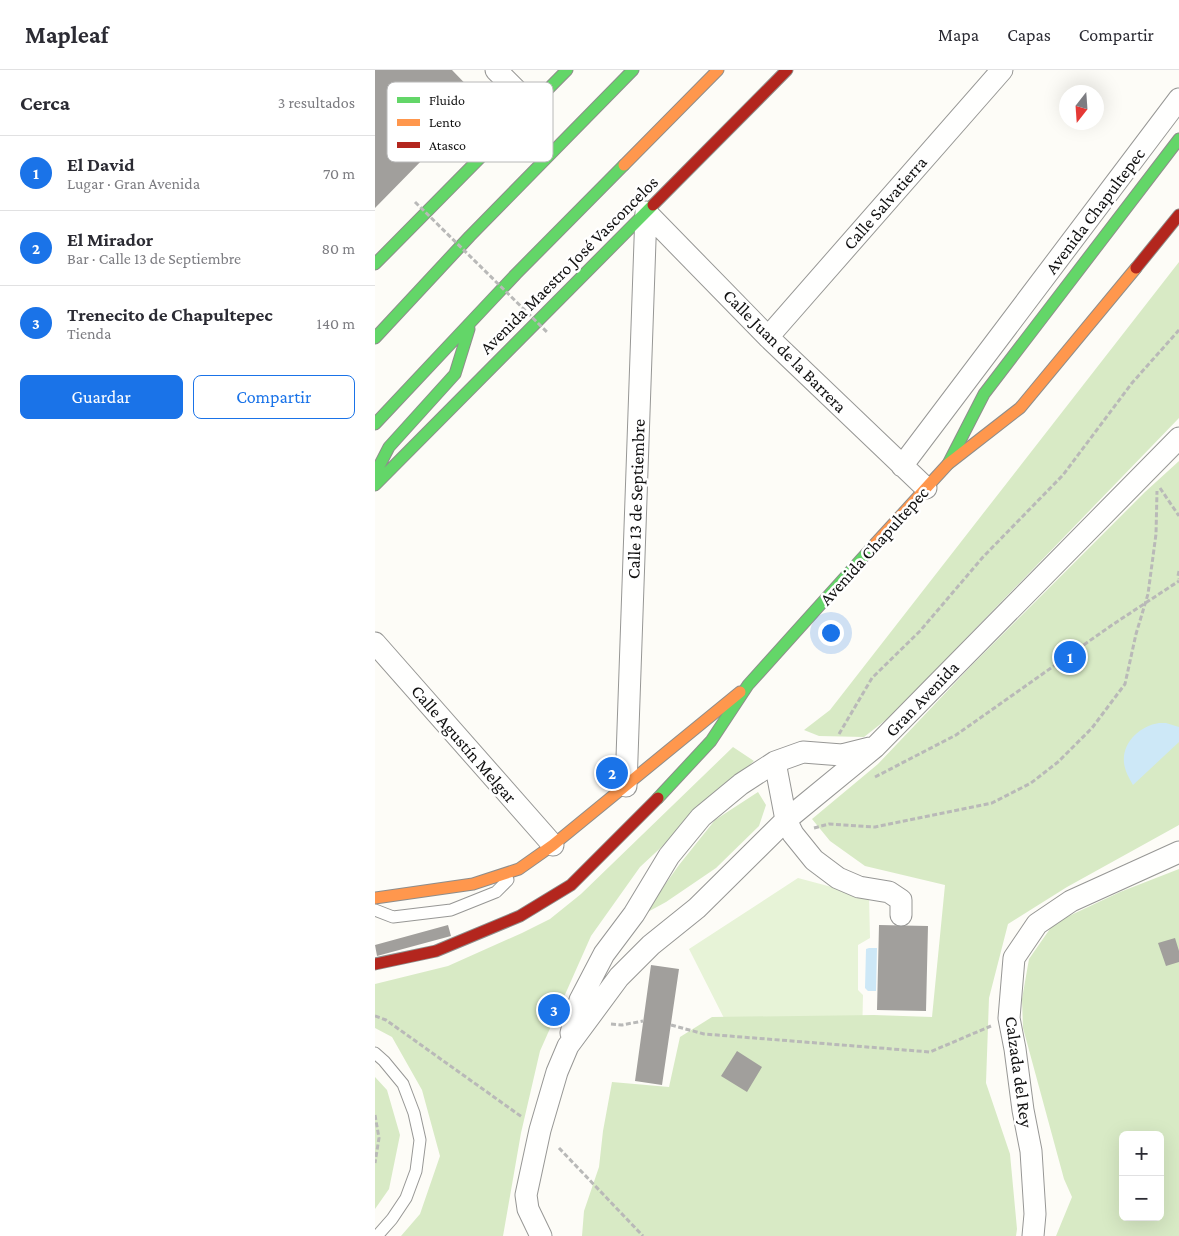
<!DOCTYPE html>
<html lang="es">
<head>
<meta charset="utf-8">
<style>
	:root { --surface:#fff; --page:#f2f2f3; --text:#2b2b33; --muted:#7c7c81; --line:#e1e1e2; --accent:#1a73e8 }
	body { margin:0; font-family:"Crimson Pro",serif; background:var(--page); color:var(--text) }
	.controls { position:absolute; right:15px; bottom:15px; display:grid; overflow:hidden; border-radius:8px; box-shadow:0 5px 20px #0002 }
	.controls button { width:45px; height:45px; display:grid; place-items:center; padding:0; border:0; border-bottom:1px solid var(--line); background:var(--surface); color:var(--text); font:25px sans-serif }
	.compass { position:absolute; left:684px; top:15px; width:45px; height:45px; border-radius:50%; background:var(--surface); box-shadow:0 5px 20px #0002; rotate:197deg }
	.you { position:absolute; left:455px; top:562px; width:18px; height:18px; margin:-12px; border:4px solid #fff; border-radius:50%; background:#1a73e8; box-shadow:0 0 0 8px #1a73e833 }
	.badge { display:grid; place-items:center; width:32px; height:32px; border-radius:50%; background:var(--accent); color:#fff; font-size:16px; font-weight:700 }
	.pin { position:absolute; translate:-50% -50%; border:2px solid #fff; box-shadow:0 1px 5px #0006 }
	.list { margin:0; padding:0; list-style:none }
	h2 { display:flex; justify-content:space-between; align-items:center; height:65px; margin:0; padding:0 20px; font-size:21px }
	h2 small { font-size:16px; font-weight:400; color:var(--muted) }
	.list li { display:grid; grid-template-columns:32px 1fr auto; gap:15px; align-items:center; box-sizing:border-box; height:75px; padding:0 20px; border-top:1px solid var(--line) }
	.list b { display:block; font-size:19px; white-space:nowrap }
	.list p { margin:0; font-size:16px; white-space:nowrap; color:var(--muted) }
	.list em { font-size:16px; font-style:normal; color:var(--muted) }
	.actions { display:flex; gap:10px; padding:15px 20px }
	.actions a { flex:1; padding:11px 0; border:1px solid var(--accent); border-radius:8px; text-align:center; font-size:18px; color:var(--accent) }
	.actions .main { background:var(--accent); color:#fff }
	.map { position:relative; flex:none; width:804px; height:1166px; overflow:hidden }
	header { display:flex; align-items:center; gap:30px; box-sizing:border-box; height:70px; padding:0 25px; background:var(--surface); border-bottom:1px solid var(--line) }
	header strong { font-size:24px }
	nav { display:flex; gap:28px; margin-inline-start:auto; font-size:18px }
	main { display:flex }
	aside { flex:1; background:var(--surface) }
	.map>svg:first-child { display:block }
</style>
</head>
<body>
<header>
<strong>Mapleaf</strong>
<nav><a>Mapa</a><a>Capas</a><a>Compartir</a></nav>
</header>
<main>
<aside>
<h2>Cerca<small>3 resultados</small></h2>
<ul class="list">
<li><span class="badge">1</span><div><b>El David</b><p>Lugar · Gran Avenida</p></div><em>70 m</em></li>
<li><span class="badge">2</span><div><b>El Mirador</b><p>Bar · Calle 13 de Septiembre</p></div><em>80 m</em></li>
<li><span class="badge">3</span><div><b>Trenecito de Chapultepec</b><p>Tienda</p></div><em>140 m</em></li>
</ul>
<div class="actions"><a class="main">Guardar</a><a>Compartir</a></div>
</aside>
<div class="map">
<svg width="804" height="1166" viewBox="0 0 804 1166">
	<rect width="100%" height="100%" fill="#fdfcf7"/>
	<path fill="#e7f3d7" d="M 423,808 L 494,827 L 495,868 L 483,875 L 483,920 L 488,925 L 487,969 L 354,958 L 314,879 Z"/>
	<path fill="#d8eac5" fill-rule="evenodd" d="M 804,192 L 804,348 L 517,645 L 489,667 L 444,666 L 429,660 L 455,640 Z
		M 804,391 L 804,755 L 692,817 L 633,854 L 614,928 L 611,1013 L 635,1084 L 642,1159 L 641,1166 L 207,1166 L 209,1141 L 224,1097 L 228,1061 L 237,1012 L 294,1017 L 305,967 L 337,947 L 499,945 L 557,947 L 570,815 L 490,796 L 455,771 L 437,749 L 503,694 L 597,595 L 770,422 Z
		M 358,677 L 379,691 L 265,797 L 216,866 L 165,981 L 146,1063 L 128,1166 L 26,1166 L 45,1144 L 65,1086 L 47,1020 L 17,967 L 0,958 L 0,914 L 73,896 L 147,863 L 175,849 L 206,824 Z
		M 383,722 L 391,735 L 384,756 L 341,798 L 291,832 L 269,844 L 304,795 L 340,750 Z
		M 804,799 L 804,1166 L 681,1166 L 697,1127 L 689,1109 L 648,958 L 647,929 L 654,889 L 679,853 L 745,822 ZM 748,1065 L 785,1065 L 785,1147 L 748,1147 Z
		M 0,1007 L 12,1020 L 25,1065 L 14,1119 L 0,1139 Z"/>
	<path fill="#cde8f7" d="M 784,653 L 791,653 L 804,657 L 804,672 L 758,715 C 754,708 750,701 749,693 C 747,672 765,656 784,653 Z
		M 494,878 L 502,878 L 501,921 L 493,921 L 490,918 L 491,879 Z"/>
	<path fill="#a19f9c" d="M 0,0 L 77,0 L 106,30 L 0,138 Z
		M 73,855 L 76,866 L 2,886 L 0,875 Z
		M 504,855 L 553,856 L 551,941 L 502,940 Z
		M 800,868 L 804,881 L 804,892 L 791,896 L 783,873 Z
		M 276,895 L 304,899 L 287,1015 L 260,1011 Z
		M 362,981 L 387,997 L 372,1022 L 346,1006 Z"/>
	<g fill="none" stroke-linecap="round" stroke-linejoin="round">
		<g stroke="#979795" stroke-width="13">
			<path id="lane" d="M 0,840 L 18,847 L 76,840 L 121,822 L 133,810
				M 0,983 L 9,991 L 28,1014 L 39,1043 L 45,1070 L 41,1101 L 31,1128 L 17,1149 L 2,1166"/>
		</g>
		<g stroke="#979795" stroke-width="23">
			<path id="street" d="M 121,0 L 157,36
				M 271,142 L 393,267 L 551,418
				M 393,267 L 627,0
				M 527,396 L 804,29
				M 0,573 L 178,775
				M 400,692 L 411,750 L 418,764 L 439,790 L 463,808 L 484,817 L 514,822 L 526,830 L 526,845
				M 251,716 L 271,142
				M 196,963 L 205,930 L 229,884 L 259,844 L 294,786 L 326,747 L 366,714 L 400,692 L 428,682 L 467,685 L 495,678
				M 166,1166 L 153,1139 L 151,1125 L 165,1060 L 182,1002 L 193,976 L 244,907 L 276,875 L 322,838 L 411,750 L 500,677 L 804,368
				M 658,1166 L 660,1144 L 656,1081 L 648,1040 L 640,979 L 634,948 L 639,888 L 662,854 L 696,831 L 804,782"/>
		</g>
		<g stroke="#8e8d8b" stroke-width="13">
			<path id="fast" d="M 0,194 L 192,0
				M 0,268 L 95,166 L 258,0
				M 0,354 L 141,204 L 249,95
				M 573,394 L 609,324 L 804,69
				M 0,404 L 14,377 L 80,304 L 94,259
				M 0,415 L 278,135
				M 283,728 L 336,671 L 373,615 L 499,475"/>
		</g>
		<g stroke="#8e8d8b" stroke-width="13">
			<path id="slow" d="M 249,95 L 343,0
				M 499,475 L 573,394 L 645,338 L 761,198
				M 0,828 L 98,814 L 144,799 L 178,775 L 365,622"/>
		</g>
		<g stroke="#8e8d8b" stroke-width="13">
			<path id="jam" d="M 278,135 L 412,0
				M 761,198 L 804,145
				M 0,894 L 61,881 L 145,846 L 196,815 L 283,728"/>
		</g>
		<path stroke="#b9b9b8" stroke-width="3" stroke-dasharray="5 2.5" stroke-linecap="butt" d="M 785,418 L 804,446
			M 804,501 L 803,506 L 804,509
			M 464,664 L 497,608 L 545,561 L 608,487 L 688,405 L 757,313 L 804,260
			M 500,707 L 581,665 L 737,555 L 804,511
			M 439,758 L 454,754 L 500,757 L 617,733 L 656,713 L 683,692 L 717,658 L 750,614 L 761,564 L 773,524 L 781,464 L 782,421
			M 0,946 L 11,950 L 147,1047
			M 236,954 L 247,955 L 268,951
			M 296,955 L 329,964 L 555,982 L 616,956
			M 0,1045 L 4,1068 L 0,1093
			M 184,1078 L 268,1166"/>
		<use href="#lane" stroke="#fffffe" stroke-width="11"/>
		<use href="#street" stroke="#fffffe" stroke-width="21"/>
		<use href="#fast" stroke="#63d668" stroke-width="11"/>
		<use href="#slow" stroke="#ff974d" stroke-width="11"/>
		<use href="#jam" stroke="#b3261e" stroke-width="11"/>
		<path stroke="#b9b9b8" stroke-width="3" stroke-dasharray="5 2.5" stroke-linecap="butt" d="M 40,132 L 173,263"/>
	</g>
	<g text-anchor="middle" stroke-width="5" stroke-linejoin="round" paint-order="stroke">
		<g font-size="18" fill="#111" stroke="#fff">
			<text transform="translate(510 133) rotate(-49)" y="6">Calle Salvatierra</text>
			<text transform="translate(720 141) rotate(-53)" y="6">Avenida Chapultepec</text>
			<text transform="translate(194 195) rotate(-45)" y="6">Avenida Maestro José Vasconcelos</text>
			<text transform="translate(410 281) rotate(45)" y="6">Calle Juan de la Barrera</text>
			<text transform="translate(261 429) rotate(-88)" y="6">Calle 13 de Septiembre</text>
			<text transform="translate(499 476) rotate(-48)" y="6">Avenida Chapultepec</text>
			<text transform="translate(547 629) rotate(-46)" y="6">Gran Avenida</text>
			<text transform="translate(89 674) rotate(49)" y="6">Calle Agustín Melgar</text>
			<text transform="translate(644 1002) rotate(82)" y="6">Calzada del Rey</text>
		</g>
	</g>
	<rect x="12" y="12" width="166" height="80" rx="8" fill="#fff" stroke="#b8b8b8" stroke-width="1"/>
	<rect x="22" y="27" width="23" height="6" fill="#63d668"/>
	<rect x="22" y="49" width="23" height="7" fill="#ff974d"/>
	<rect x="22" y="72" width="23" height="6" fill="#b3261e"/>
	<g font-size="14" fill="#111">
		<text x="54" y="35">Fluido</text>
		<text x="54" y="57">Lento</text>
		<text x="54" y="80">Atasco</text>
	</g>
</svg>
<div class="controls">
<button>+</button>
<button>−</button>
</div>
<svg class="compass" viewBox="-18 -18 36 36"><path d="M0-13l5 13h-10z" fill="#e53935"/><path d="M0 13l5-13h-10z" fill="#7c7c81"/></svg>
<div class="you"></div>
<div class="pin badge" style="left:695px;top:587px">1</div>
<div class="pin badge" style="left:237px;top:703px">2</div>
<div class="pin badge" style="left:179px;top:940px">3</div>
</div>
</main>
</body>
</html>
